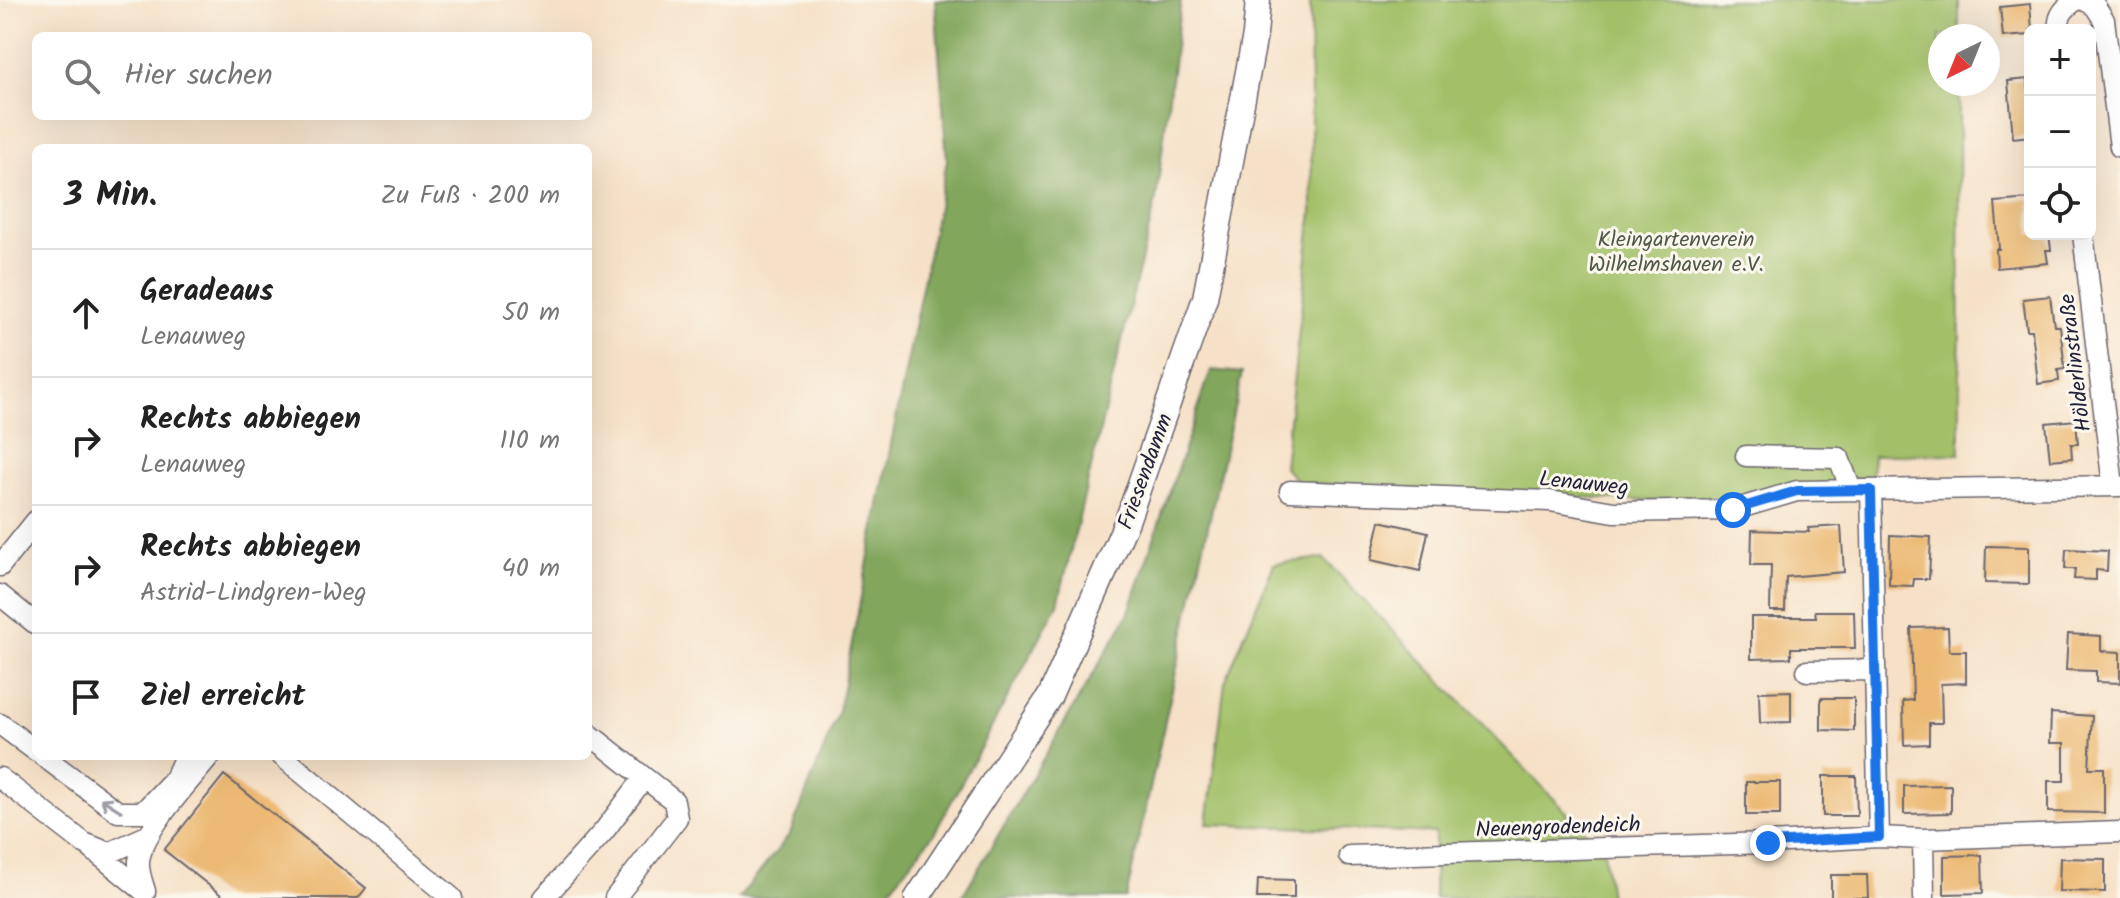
<!DOCTYPE html>
<html lang="de">
<head>
<meta charset="utf-8">
<style>
	:root { --surface:#fff; --page:#f6f6f6; --text:#222; --muted:#767676; --line:#e0e0e0 }
	body { margin:0; font-family:Kalam,sans-serif; background:var(--page); color:var(--text) }
	.controls { position:absolute; right:24px; top:24px; display:grid; overflow:hidden; border-radius:12px; box-shadow:0 8px 32px #0002 }
	.controls button { width:72px; height:72px; display:grid; place-items:center; padding:0; border:0; border-bottom:2px solid var(--line); background:var(--surface); color:var(--text); font:40px sans-serif }
	.compass { position:absolute; left:1928px; top:24px; width:72px; height:72px; border-radius:50%; background:var(--surface); box-shadow:0 8px 32px #0002; rotate:223deg }
	.stop { position:absolute; width:24px; height:24px; margin:-18px; border:6px solid #1a73e8; border-radius:50%; background:#fff }
	.stop.end { background:#1a73e8; border-color:#fff; box-shadow:0 2px 8px #0008 }
	.list { margin:0; padding:0; list-style:none }
	h2 { display:flex; justify-content:space-between; align-items:center; height:104px; margin:0; padding:0 32px; font-size:34px }
	h2 small { font-size:26px; font-weight:400; color:var(--muted) }
	.list li { display:grid; grid-template-columns:52px 1fr auto; gap:24px; align-items:center; box-sizing:border-box; height:128px; padding:0 32px; border-top:2px solid var(--line) }
	.list b { display:block; font-size:30px; white-space:nowrap }
	.list p { margin:0; font-size:26px; white-space:nowrap; color:var(--muted) }
	.list em { font-size:26px; font-style:normal; color:var(--muted) }
	.icon { flex:none; width:44px; height:44px; fill:none; stroke:currentColor; stroke-width:2; stroke-linecap:round; stroke-linejoin:round }
	.map { position:relative; flex:none; width:2120px; height:898px; overflow:hidden }
	.search { position:absolute; background:var(--surface); box-shadow:0 8px 32px #0002; left:32px; top:32px; width:560px; height:88px; display:flex; align-items:center; gap:20px; box-sizing:border-box; padding:0 28px; border-radius:12px; color:var(--muted); font-size:30px }
	.panel { position:absolute; background:var(--surface); box-shadow:0 8px 32px #0002; left:32px; top:144px; width:560px; height:616px; border-radius:12px }
	.map>svg:first-child { display:block }
</style>
</head>
<body>
<div class="map">
<svg width="2120" height="898" viewBox="0 0 2120 898">
	<rect width="100%" height="100%" fill="#fbf7ec"/>
	<filter id="ink" filterUnits="userSpaceOnUse"><feTurbulence type="fractalNoise" baseFrequency=".0125" numOctaves="2"/><feDisplacementMap in="SourceGraphic" scale="16" xChannelSelector="R" yChannelSelector="G"/><feConvolveMatrix kernelMatrix="1 2 1 2 8 2 1 2 1" color-interpolation-filters="sRGB"/></filter>
	<filter id="wash" filterUnits="userSpaceOnUse"><feTurbulence type="fractalNoise" baseFrequency=".006" numOctaves="4" result="noise"/><feDisplacementMap in="SourceGraphic" scale="32" xChannelSelector="R" yChannelSelector="G"/><feGaussianBlur stdDeviation="1.8" result="paint"/><feColorMatrix in="noise" values="0 0 0 0 0 0 0 0 0 0 0 0 0 0 0 0 0 1.4 0 .05"/><feComposite in="paint" operator="in"/></filter>
	<g filter="url(#wash)">
		<rect width="100%" height="100%" fill="#f6e1c8"/>
		<path fill="#a2c068" stroke="#627152" stroke-width="2" d="M 1310,0 L 1959,0 L 1959,36 L 1940,36 L 1940,84 L 1959,84 L 1960,454 L 1873,455 L 1872,476 L 1713,504 L 1299,483 L 1284,467 L 1312,211 Z
			M 1323,558 L 1604,851 L 1610,898 L 1434,898 L 1435,833 L 1207,824 L 1225,682 L 1274,564 Z"/>
		<path fill="#81a65c" stroke="#52644c" stroke-width="2" d="M 935,0 L 1181,0 L 1156,200 L 1058,604 L 935,832 L 883,898 L 739,898 L 790,834 L 838,713 L 947,160 Z
			M 1211,370 L 1242,373 L 1126,898 L 961,898 L 1128,615 Z"/>
		<g id="blocks">
			<path fill="#ecba74" d="M 2030,4 L 2032,30 L 2030,30 L 2030,35 L 2003,37 L 2000,7 Z
				M 2028,79 L 2030,136 L 2013,138 L 2008,81 Z
				M 2030,199 L 2030,234 L 2049,234 L 2051,250 L 2046,250 L 2048,263 L 1997,268 L 1996,249 L 1999,249 L 1995,202 Z
				M 2050,296 L 2054,326 L 2060,326 L 2065,369 L 2058,370 L 2059,381 L 2038,384 L 2032,330 L 2027,330 L 2023,299 Z
				M 2076,420 L 2078,444 L 2071,444 L 2072,458 L 2050,460 L 2046,423 Z
				M 1380,521 L 1428,532 L 1420,571 L 1371,560 Z
				M 1841,526 L 1844,572 L 1786,577 L 1785,611 L 1770,611 L 1771,565 L 1751,565 L 1752,530 L 1809,532 L 1808,528 Z
				M 1890,535 L 1931,537 L 1929,579 L 1914,579 L 1913,586 L 1889,585 Z
				M 1986,546 L 2029,547 L 2029,584 L 1985,583 Z
				M 2066,549 L 2108,551 L 2107,571 L 2096,570 L 2096,580 L 2074,579 L 2075,569 L 2065,569 Z
				M 1815,611 L 1854,611 L 1855,648 L 1791,648 L 1791,658 L 1751,659 L 1751,617 L 1816,617 Z
				M 1948,627 L 1949,651 L 1966,651 L 1966,683 L 1941,684 L 1942,723 L 1929,723 L 1929,744 L 1904,745 L 1903,701 L 1913,700 L 1911,628 Z
				M 2068,634 L 2101,636 L 2101,651 L 2120,652 L 2120,683 L 2096,682 L 2096,671 L 2066,670 Z
				M 1791,691 L 1791,722 L 1760,723 L 1759,692 Z
				M 1821,698 L 1854,698 L 1854,731 L 1821,730 Z
				M 2051,713 L 2092,716 L 2089,768 L 2104,768 L 2104,813 L 2048,812 L 2048,781 L 2064,781 L 2064,743 L 2050,743 Z
				M 224,775 L 366,888 L 358,898 L 225,898 L 164,850 Z
				M 1823,776 L 1856,776 L 1857,816 L 1823,816 Z
				M 1746,782 L 1780,782 L 1780,815 L 1746,815 Z
				M 1951,785 L 1951,813 L 1904,814 L 1904,786 Z
				M 1982,855 L 1983,893 L 1944,894 L 1944,856 Z
				M 2060,858 L 2105,859 L 2105,892 L 2059,891 Z
				M 1831,875 L 1867,875 L 1868,898 L 1831,898 Z
				M 1258,879 L 1294,880 L 1294,898 L 1257,898 Z"/>
		</g>
	</g>
	<g filter="url(#ink)">
		<use href="#blocks" fill-opacity="0" stroke="#6c656c" stroke-width="2"/>
		<g fill="none" stroke-linecap="round" stroke-linejoin="round">
			<g stroke="#6c656c" stroke-width="23">
				<path id="minor" d="M 2084,0 L 2095,6 L 2104,20 L 2120,147
					M 2059,30 C 2057,15 2065,8 2076,0
					M 2083,234 L 2113,486
					M 1746,456 L 1839,458 L 1851,490
					M 1871,490 L 1879,837
					M 1290,491 L 1550,501 L 1614,512 L 1733,510 L 1797,491 L 2120,486
					M 0,566 L 36,521
					M 0,595 L 36,624
					M 1807,671 L 1875,670
					M 0,724 L 36,751
					M 588,733 L 674,801 L 677,818 L 615,898
					M 43,756 L 118,812 L 143,812 L 175,778 L 185,756
					M 282,756 L 452,898
					M 0,778 L 84,843 L 109,853 L 147,836
					M 92,849 L 145,892
					M 1349,856 L 1768,843 L 1879,837 L 1923,839
					M 145,891 C 142,881 138,871 139,861 C 142,831 190,781 210,756
					M 544,898 L 604,831 L 644,778
					M 1924,898 L 1923,839 L 2120,832"/>
			</g>
			<g stroke="#6c656c" stroke-width="27">
				<path id="major" d="M 917,898 L 1050,696 L 1127,521 L 1205,298 L 1255,35 L 1258,0"/>
			</g>
			<use href="#minor" stroke="#fff" stroke-width="20"/>
			<use href="#major" stroke="#fff" stroke-width="24"/>
		</g>
		<defs><path id="oneway-shaft" d="M-6 0H5M1.5-3L5.5 0L1.5 3" fill="none" stroke-width="1.6" stroke-linecap="round" stroke-linejoin="round" transform="scale(2)"/></defs>
		<use stroke="#9c9ca7" href="#oneway-shaft" transform="translate(111 805) rotate(-148)"/>
	</g>
	<g fill="none" stroke-linecap="round" stroke-linejoin="round" filter="url(#ink)">
		<path stroke="#1a73e8" stroke-width="10" d="M 1733,510 L 1797,491 L 1871,490 L 1879,837 L 1768,843"/>
	</g>
	<g text-anchor="middle" stroke-width="6" stroke-linejoin="round" paint-order="stroke">
		<g font-size="22" fill="#4f594b" stroke="#fbf7ec">
			<text x="1676" y="246">Kleingartenverein<tspan x="1676" dy="25">Wilhelmshaven e.V.</tspan></text>
		</g>
		<g font-size="22" fill="#22223b" stroke="#fbf7ec">
			<text transform="translate(2074 363) rotate(-97)" y="8">Hölderlinstraße</text>
			<text transform="translate(1144 471) rotate(-70)" y="8">Friesendamm</text>
			<text transform="translate(1584 482) rotate(6)" y="8">Lenauweg</text>
			<text transform="translate(1558 826) rotate(-2)" y="8">Neuengrodendeich</text>
		</g>
	</g>
</svg>
<div class="controls">
<button>+</button>
<button>−</button>
<button><svg class="icon" aria-label="locate" viewBox="0 0 24 24"><circle cx="12" cy="12" r="6"/><path d="M12 2v4M12 18v4M2 12h4M18 12h4"/></svg></button>
</div>
<svg class="compass" viewBox="-18 -18 36 36"><path d="M0-13l5 13h-10z" fill="#e53935"/><path d="M0 13l5-13h-10z" fill="#767676"/></svg>
<div class="stop" style="left:1733px;top:510px"></div>
<div class="stop end" style="left:1768px;top:843px"></div>
<div class="search"><svg class="icon" aria-label="search" viewBox="0 0 24 24"><circle cx="10" cy="10" r="6"/><path d="M15 15l6 6"/></svg>Hier suchen</div>
<section class="panel">
<h2>3 Min.<small>Zu Fuß · 200 m</small></h2>
<ul class="list">
<li><svg class="icon" aria-label="ahead" viewBox="0 0 24 24"><path d="M12 20V5M6 11l6-6 6 6"/></svg><div><b>Geradeaus</b><p>Lenauweg</p></div><em>50 m</em></li>
<li><svg class="icon" aria-label="right" viewBox="0 0 24 24"><path d="M7 20v-9h11M14 6l5 5-5 5"/></svg><div><b>Rechts abbiegen</b><p>Lenauweg</p></div><em>110 m</em></li>
<li><svg class="icon" aria-label="right" viewBox="0 0 24 24"><path d="M7 20v-9h11M14 6l5 5-5 5"/></svg><div><b>Rechts abbiegen</b><p>Astrid-Lindgren-Weg</p></div><em>40 m</em></li>
<li><svg class="icon" aria-label="arrive" viewBox="0 0 24 24"><path d="M6 21V4h12l-3 4 3 4H6"/></svg><div><b>Ziel erreicht</b></div></li>
</ul>
</section>
</div>
</body>
</html>
